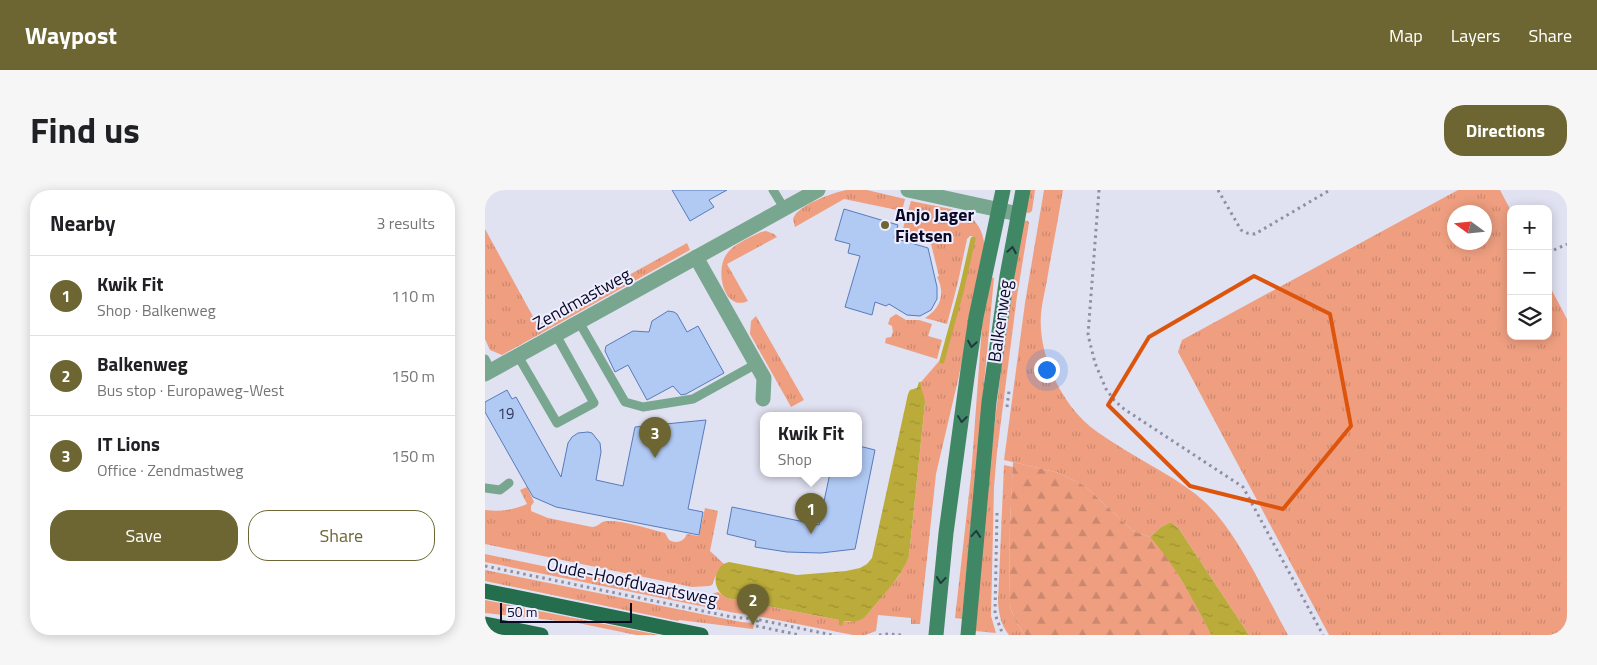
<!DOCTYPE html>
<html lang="en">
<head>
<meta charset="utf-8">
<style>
	:root { --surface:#fff; --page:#f6f6f6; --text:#202124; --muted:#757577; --line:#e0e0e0; --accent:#6d6633 }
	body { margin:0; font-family:"Titillium Web",sans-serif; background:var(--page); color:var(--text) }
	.controls { position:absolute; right:15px; top:15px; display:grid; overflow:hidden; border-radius:10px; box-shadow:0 2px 12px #0003 }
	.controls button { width:45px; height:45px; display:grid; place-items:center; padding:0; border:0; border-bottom:1px solid var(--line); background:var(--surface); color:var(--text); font:25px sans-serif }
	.compass { position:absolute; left:962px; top:15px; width:45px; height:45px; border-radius:50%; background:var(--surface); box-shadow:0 2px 12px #0003; rotate:285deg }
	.scale { position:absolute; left:15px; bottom:12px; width:132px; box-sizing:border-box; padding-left:5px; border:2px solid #0b0924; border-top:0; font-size:14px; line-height:18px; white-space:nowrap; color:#0b0924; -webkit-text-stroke:4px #edeeff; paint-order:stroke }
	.you { position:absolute; left:561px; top:179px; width:18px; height:18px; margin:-12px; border:4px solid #fff; border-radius:50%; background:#1a73e8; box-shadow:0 0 0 8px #1a73e833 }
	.badge { display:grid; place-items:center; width:32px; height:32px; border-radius:50%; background:var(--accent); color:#fff; font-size:16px; font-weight:700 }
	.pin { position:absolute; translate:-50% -41px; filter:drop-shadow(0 1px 2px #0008) }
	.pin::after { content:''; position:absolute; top:26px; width:18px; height:15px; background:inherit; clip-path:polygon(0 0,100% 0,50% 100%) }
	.popup { position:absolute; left:275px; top:222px; width:102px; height:65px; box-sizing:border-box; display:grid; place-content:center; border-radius:10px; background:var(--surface); filter:drop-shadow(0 1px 4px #0005); font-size:16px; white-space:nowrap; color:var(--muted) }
	.popup b { font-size:19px; color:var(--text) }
	.popup::after { content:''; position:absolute; left:50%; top:100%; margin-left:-10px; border:10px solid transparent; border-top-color:var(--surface) }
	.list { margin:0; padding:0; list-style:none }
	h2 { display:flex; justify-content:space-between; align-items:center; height:65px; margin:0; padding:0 20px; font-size:21px }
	h2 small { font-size:16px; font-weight:400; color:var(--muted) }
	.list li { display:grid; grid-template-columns:32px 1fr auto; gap:15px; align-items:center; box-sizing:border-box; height:80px; padding:0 20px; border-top:1px solid var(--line) }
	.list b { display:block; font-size:19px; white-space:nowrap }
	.list p { margin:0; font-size:16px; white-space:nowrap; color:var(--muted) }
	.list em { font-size:16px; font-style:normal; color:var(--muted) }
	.actions { display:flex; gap:10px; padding:15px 20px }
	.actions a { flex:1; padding:11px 0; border:1px solid var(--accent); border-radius:20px; text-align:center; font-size:18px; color:var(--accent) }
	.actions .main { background:var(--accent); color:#fff }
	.icon { flex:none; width:28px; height:28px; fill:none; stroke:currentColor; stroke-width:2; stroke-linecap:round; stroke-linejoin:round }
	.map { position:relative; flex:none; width:1082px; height:445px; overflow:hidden; border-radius:20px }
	header { display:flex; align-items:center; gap:30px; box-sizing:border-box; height:70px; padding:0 25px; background:var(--accent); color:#fff }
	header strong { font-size:24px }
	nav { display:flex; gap:28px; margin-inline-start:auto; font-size:18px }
	.intro { display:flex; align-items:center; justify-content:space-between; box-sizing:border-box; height:120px; padding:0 30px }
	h1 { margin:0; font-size:35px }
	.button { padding:12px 22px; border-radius:20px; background:var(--accent); color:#fff; font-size:18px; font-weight:700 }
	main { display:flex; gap:30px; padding:0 30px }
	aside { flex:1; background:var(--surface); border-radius:20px; box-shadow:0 2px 12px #0003 }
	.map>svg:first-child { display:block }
</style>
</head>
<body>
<header>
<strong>Waypost</strong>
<nav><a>Map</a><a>Layers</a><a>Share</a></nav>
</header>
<div class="intro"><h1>Find us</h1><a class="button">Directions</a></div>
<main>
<aside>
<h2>Nearby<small>3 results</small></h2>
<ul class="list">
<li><span class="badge">1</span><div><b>Kwik Fit</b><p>Shop · Balkenweg</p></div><em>110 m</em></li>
<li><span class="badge">2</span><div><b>Balkenweg</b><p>Bus stop · Europaweg-West</p></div><em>150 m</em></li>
<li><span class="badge">3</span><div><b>IT Lions</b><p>Office · Zendmastweg</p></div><em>150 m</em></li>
</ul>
<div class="actions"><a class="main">Save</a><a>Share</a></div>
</aside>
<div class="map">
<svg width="1082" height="445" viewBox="0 0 1082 445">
	<defs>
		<pattern id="grass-tufts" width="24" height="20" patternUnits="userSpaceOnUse" patternTransform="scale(1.25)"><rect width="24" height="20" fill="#ef9f80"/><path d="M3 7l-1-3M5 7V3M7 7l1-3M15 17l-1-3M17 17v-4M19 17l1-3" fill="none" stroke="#cc886e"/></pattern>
		<pattern id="forest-firs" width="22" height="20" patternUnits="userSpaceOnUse" patternTransform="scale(1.25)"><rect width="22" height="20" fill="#ef9f80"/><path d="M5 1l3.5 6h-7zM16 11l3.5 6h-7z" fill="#cc886e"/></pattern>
		<pattern id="water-ripples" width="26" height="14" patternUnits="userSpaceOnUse" patternTransform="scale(1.25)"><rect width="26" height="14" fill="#baab3a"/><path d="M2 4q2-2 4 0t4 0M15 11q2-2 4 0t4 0" fill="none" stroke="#9f9233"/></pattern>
	</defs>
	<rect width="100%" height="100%" fill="#e0e1f1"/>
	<path fill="url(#grass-tufts)" fill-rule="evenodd" d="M 361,0 L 382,0 L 420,9 L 417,21 L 359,9 L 310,37 L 308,29 C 312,15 348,3 361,0 Z
		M 544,0 L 550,0 L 547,21 L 544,23 L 539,22 Z
		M 559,0 L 578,0 C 573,30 567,60 562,90 C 560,101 557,112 556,124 C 553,161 572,204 598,230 C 607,239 618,246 629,253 C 659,273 694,288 721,313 C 754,345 780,404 803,445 L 764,445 L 694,339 L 686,332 L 676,337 L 665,347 L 648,341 L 600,296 L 574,283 L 519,270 L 540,113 Z
		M 973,0 L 1015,0 L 1026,21 L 1026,146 L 1063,146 L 1063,93 L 1082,129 L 1082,445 L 844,445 L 693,162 L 697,150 ZM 969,22 L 999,22 L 999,52 L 969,52 Z
		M 426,11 L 466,19 L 483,26 L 483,25 C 495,34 499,45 500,60 L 473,190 L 451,284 L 435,434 L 426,434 L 426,428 L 393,425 L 391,441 L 380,445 L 368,445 L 267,425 L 250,423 L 0,372 L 0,364 L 202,406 L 218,407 L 233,402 L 242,408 L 354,430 L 357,435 L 359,431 L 365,432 L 382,425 L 413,387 L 418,378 L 424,366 L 440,213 L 436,199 L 436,192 L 456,169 L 488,46 L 485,46 L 482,49 L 473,92 L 462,134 L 440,128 C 455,119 461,104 452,87 L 454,86 L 446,54 L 416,45 Z
		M 538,30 L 543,31 L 544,33 L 532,106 L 512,262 L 509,297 L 506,426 L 511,443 L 490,441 L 504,281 L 520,146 Z
		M 0,39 L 51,132 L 53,131 L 55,134 L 202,53 L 205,60 L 17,165 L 5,160 L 0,149 Z
		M 281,41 L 289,44 L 292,47 L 242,74 L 263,111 C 239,122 230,81 241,65 C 248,54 264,48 276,42 Z
		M 505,87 L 509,88 L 477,429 L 470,428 L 486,286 L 498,122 Z
		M 411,124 L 421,130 L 434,130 L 447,134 L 443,146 L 457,150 L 452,169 L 400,153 L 401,148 L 406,147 L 408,142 L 407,136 L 403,134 L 405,128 Z
		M 271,126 L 319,210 L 306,217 L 265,144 L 266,131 Z
		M 519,275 L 528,277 L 525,332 L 524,414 L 531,432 L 540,445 L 524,445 C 516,435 514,425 513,412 Z
		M 42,297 L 49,312 L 46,316 L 46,321 L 63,328 L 107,337 C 113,337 115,332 121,331 C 137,330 164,339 180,343 L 184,350 C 191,354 199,352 202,344 L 214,346 L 220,318 L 233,321 L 225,361 L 239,374 L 233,380 L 227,395 L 224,396 L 207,397 L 0,354 L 0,320 C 15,322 28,320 42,314 L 35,300 Z
		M 0,380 L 256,432 L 269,433 L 268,439 L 194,430 L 193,431 L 0,391 Z
		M 0,410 L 174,445 L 151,445 L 93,433 L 0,423 Z"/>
	<path fill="url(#forest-firs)" d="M 528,272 L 574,283 L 600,296 L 648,341 L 665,347 L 680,363 L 709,411 L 726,445 L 540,445 L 531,432 L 524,414 L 525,332 Z"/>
	<path fill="url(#water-ripples)" d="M 434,192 L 436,192 C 435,199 440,205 440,213 L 424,366 C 416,388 397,406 382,425 C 375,432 368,432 359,431 L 357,436 L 354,435 L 354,430 L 242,408 C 225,400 228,375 244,372 L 312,385 L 361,381 L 375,378 L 382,374 L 387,368 L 423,204 L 425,200 L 432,198 Z
		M 686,332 L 694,339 L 764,445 L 726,445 C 709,411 691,376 665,347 L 676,337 Z"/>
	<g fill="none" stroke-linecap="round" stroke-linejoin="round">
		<path stroke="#baab3a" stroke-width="5" d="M 457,171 L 477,98 L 488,49"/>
	</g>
	<path fill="#b1caf4" stroke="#577bbc" d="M 187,0 L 242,0 L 224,10 L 229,17 L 205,31 Z
		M 359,19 L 413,35 L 409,48 L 443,58 L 452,97 L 452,109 L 446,120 L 435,126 L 422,125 L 404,114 L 401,116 L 390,112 L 387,125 L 360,117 L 375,66 L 363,63 L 365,54 L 350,50 Z
		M 183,121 L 189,122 L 192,124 L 202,142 L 213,136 L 239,183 L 201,204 L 196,205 L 188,196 L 162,210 L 143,175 L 130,182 L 120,161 L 121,156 L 148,141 L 164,142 L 167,131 Z
		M 22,200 L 27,209 L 31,207 L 76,287 L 83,253 L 87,247 L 93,243 L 103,242 L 107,243 L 115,253 L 116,262 L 111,290 L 138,296 L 150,237 L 221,230 L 203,319 L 218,322 L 214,345 L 71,317 L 48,307 L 0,222 L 0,212 Z
		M 374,256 L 390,260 L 370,359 L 336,363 L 302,362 L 270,357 L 271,351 L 242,344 L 247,317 L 334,335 L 345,283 L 374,283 Z"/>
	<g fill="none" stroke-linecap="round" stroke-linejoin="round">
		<path stroke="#8f8fa3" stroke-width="3" stroke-dasharray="2.5 4" stroke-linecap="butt" d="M 614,0 L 603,145 L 610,173 L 621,199 L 629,210 L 639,219 L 758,297 L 838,445
			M 733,0 L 756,40 L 762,43 L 770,44 L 845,0
			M 1069,60 L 1082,54
			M 522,217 L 524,201
			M 512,323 L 510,424 L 518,445
			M 0,376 L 247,427 L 270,429 L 347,445
			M 273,430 L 271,436 L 315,445
			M 394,445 L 403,444 L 417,445"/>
		<path stroke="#79a68f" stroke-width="9" d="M 288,0 L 299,18
			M 94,132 L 140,212 L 158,217 L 208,209 L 271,174
			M 33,166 L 72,233 L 109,213 L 71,145
			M 0,169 L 6,181
			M 0,298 L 15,300 L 24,293"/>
		<path stroke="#79a68f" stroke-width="15" d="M 423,0 L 533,24
			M 211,67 L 279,188 L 278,209
			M 0,184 L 333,0"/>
		<path stroke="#408766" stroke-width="15" d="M 451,445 L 461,343 L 483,180 L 491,127 L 518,0
			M 483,445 L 504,212 L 522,86 L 538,0"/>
		<path stroke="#246e4e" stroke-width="15" d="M 0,401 L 216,445
			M 0,434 L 56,445"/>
	</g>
	<defs><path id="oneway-chevron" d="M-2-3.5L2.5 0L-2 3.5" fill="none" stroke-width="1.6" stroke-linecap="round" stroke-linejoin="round" transform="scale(1.25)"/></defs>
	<g stroke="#203b3e">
		<use href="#oneway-chevron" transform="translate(527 60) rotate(-80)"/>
		<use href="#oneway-chevron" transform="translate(487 154) rotate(99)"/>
		<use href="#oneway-chevron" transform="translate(477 229) rotate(97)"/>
		<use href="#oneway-chevron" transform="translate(491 344) rotate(-85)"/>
		<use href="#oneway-chevron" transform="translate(456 390) rotate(95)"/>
	</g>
	<path fill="none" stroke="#dd550d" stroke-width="4" stroke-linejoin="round" d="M 769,86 L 845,124 L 866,236 L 798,319 L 705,296 L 623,215 L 664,147 Z"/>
	<circle fill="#6d6633" stroke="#edeeff" stroke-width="2" cx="400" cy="35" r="5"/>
	<g text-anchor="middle" stroke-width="4" stroke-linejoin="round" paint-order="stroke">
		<g font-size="15" fill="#343958">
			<text x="21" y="229">19</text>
		</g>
		<g font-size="18" font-weight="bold" fill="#0b0924" stroke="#edeeff" text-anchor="start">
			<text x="410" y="31">Anjo Jager<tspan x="410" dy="21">Fietsen</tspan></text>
		</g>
		<g font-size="18" fill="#0b0924" stroke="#edeeff">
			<text transform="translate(97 109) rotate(-29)" y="6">Zendmastweg</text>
			<text transform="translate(515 131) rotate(-82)" y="6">Balkenweg</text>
			<text transform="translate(147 392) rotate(12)" y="6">Oude-Hoofdvaartsweg</text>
		</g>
	</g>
</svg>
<div class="controls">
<button>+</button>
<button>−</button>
<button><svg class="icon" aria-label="layers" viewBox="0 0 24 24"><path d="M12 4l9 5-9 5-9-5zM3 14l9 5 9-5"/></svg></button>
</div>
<svg class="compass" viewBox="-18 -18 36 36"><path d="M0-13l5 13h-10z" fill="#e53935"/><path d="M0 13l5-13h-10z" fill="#757577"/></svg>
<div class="scale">50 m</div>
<div class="you"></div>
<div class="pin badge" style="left:326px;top:344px">1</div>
<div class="popup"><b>Kwik Fit</b>Shop</div>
<div class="pin badge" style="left:268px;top:435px">2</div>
<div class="pin badge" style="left:170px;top:268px">3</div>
</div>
</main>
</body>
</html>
